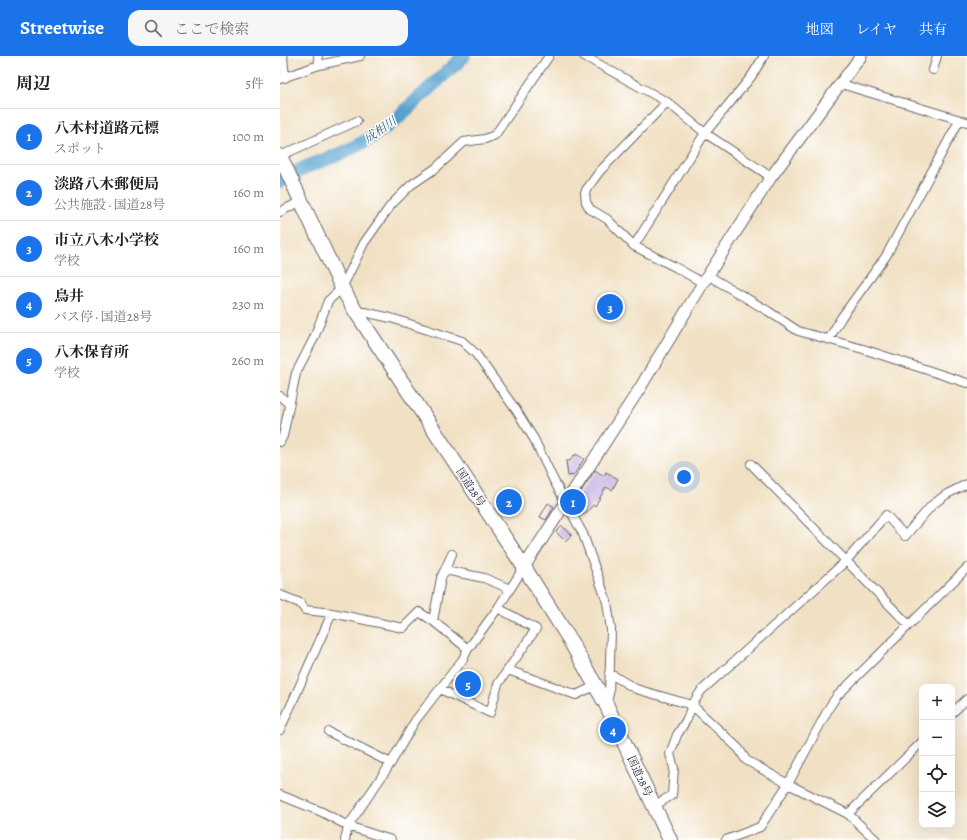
<!DOCTYPE html>
<html lang="ja">
<head>
<meta charset="utf-8">
<style>
	:root { --surface:#fff; --page:#f6f6f6; --text:#222; --muted:#767676; --line:#e0e0e0; --accent:#1a73e8 }
	body { margin:0; font-family:Alegreya,"Noto Serif JP",serif; background:var(--page); color:var(--text) }
	.controls { position:absolute; right:12px; bottom:12px; display:grid; overflow:hidden; border-radius:8px; box-shadow:0 4px 16px #0002 }
	.controls button { width:36px; height:36px; display:grid; place-items:center; padding:0; border:0; border-bottom:1px solid var(--line); background:var(--surface); color:var(--text); font:20px sans-serif }
	.you { position:absolute; left:404px; top:421px; width:14px; height:14px; margin:-10px; border:3px solid #fff; border-radius:50%; background:#1a73e8; box-shadow:0 0 0 6px #1a73e833 }
	.badge { display:grid; place-items:center; width:26px; height:26px; border-radius:50%; background:var(--accent); color:#fff; font-size:13px; font-weight:700 }
	.pin { position:absolute; translate:-50% -50%; border:2px solid #fff; box-shadow:0 1px 4px #0006 }
	.list { margin:0; padding:0; list-style:none }
	h2 { display:flex; justify-content:space-between; align-items:center; height:52px; margin:0; padding:0 16px; font-size:17px }
	h2 small { font-size:13px; font-weight:400; color:var(--muted) }
	.list li { display:grid; grid-template-columns:26px 1fr auto; gap:12px; align-items:center; box-sizing:border-box; height:56px; padding:0 16px; border-top:1px solid var(--line) }
	.list b { display:block; font-size:15px; white-space:nowrap }
	.list p { margin:0; font-size:13px; white-space:nowrap; color:var(--muted) }
	.list em { font-size:13px; font-style:normal; color:var(--muted) }
	.icon { flex:none; width:22px; height:22px; fill:none; stroke:currentColor; stroke-width:2; stroke-linecap:round; stroke-linejoin:round }
	.map { position:relative; flex:none; width:687px; height:784px; overflow:hidden }
	header { display:flex; align-items:center; gap:24px; box-sizing:border-box; height:56px; padding:0 20px; background:var(--accent); color:#fff }
	header strong { font-size:19px }
	nav { display:flex; gap:22px; margin-inline-start:auto; font-size:14px }
	.search { width:280px; height:36px; background:var(--page); display:flex; align-items:center; gap:10px; box-sizing:border-box; padding:0 14px; border-radius:12px; color:var(--muted); font-size:15px }
	main { display:flex }
	aside { flex:1; background:var(--surface) }
	.map>svg:first-child { display:block }
</style>
</head>
<body>
<header>
<strong>Streetwise</strong>
<div class="search"><svg class="icon" aria-label="search" viewBox="0 0 24 24"><circle cx="10" cy="10" r="6"/><path d="M15 15l6 6"/></svg>ここで検索</div>
<nav><a>地図</a><a>レイヤ</a><a>共有</a></nav>
</header>
<main>
<aside>
<h2>周辺<small>5件</small></h2>
<ul class="list">
<li><span class="badge">1</span><div><b>八木村道路元標</b><p>スポット</p></div><em>100 m</em></li>
<li><span class="badge">2</span><div><b>淡路八木郵便局</b><p>公共施設 · 国道28号</p></div><em>160 m</em></li>
<li><span class="badge">3</span><div><b>市立八木小学校</b><p>学校</p></div><em>160 m</em></li>
<li><span class="badge">4</span><div><b>鳥井</b><p>バス停 · 国道28号</p></div><em>230 m</em></li>
<li><span class="badge">5</span><div><b>八木保育所</b><p>学校</p></div><em>260 m</em></li>
</ul>
</aside>
<div class="map">
<svg width="687" height="784" viewBox="0 0 687 784">
	<rect width="100%" height="100%" fill="#fff"/>
	<filter id="ink" filterUnits="userSpaceOnUse"><feTurbulence type="fractalNoise" baseFrequency=".025" numOctaves="2"/><feDisplacementMap in="SourceGraphic" scale="8" xChannelSelector="R" yChannelSelector="G"/><feConvolveMatrix kernelMatrix="1 2 1 2 8 2 1 2 1" color-interpolation-filters="sRGB"/></filter>
	<filter id="wash" filterUnits="userSpaceOnUse"><feTurbulence type="fractalNoise" baseFrequency=".012" numOctaves="4" result="noise"/><feDisplacementMap in="SourceGraphic" scale="16" xChannelSelector="R" yChannelSelector="G"/><feGaussianBlur stdDeviation="0.9" result="paint"/><feColorMatrix in="noise" values="0 0 0 0 0 0 0 0 0 0 0 0 0 0 0 0 0 1.4 0 .05"/><feComposite in="paint" operator="in"/></filter>
	<g filter="url(#wash)">
		<rect width="100%" height="100%" fill="#f1e1c4"/>
		<g fill="none" stroke-linecap="round" stroke-linejoin="round">
			<path stroke="#58a1cf" stroke-width="14" d="M 0,125 L 26,111 L 62,97 L 86,85 L 113,66 L 184,0"/>
		</g>
		<g id="blocks">
			<path fill="#c4afe2" d="M 296,398 L 304,403 L 294,419 L 288,420 L 286,405 L 290,405 L 294,399 L 295,400 Z
				M 315,414 L 324,420 L 326,416 L 338,423 L 332,434 L 326,431 L 315,450 L 313,449 L 305,458 L 300,460 L 294,447 L 303,443 L 298,440 Z
				M 268,447 L 274,451 L 266,464 L 260,461 Z
				M 282,470 L 292,479 L 285,485 L 276,476 Z"/>
		</g>
	</g>
	<g filter="url(#ink)">
		<use href="#blocks" fill-opacity="0" stroke="#6a656b" stroke-width="1"/>
		<g fill="none" stroke-linecap="round" stroke-linejoin="round">
			<g stroke="#6a656b" stroke-width="10">
				<path id="street" d="M 3,0 L 5,22
					M 38,0 L 39,9
					M 304,0 L 387,46 L 425,77 L 491,121
					M 653,14 L 657,0
					M 0,23 L 39,9 L 80,0
					M 561,28 L 687,66
					M 387,46 L 320,115 L 306,134 L 305,137 L 306,146 L 310,153 L 327,163 L 354,190 L 395,211 L 423,227
					M 0,100 L 77,65
					M 0,156 L 21,145
					M 354,190 L 425,77 L 471,21 L 484,0
					M 429,220 L 488,255 L 518,275 L 583,293 L 687,327
					M 76,256 L 84,256 L 111,262 L 182,285 L 196,298 L 236,354 L 254,383 L 273,423 L 303,478 L 327,546 L 331,574 L 329,638 L 326,648
					M 549,283 L 561,262 L 606,200 L 679,65
					M 0,340 L 9,348
					M 0,386 L 3,380 L 16,317 L 34,282 L 48,245 L 62,232 L 84,187 L 111,149 L 131,129 L 156,112 L 184,86 L 205,83 L 215,79 L 269,0
					M 471,408 L 629,569
					M 165,514 L 204,522 L 230,533
					M 0,539 L 20,547 L 25,554 L 52,557 L 123,572 L 139,556 L 153,565 L 188,593
					M 153,565 L 161,522 L 172,498
					M 228,614 L 296,639 L 315,630
					M 329,617 L 356,633 L 412,649 L 459,693 L 466,704 L 508,728 L 568,758 L 596,784
					M 160,633 L 210,657 L 218,628 L 256,573 L 218,552
					M 672,657 L 687,643
					M 0,674 L 52,557
					M 49,676 L 111,707
					M 0,739 L 42,756 L 68,770 L 111,784
					M 374,750 L 392,739 L 394,712 L 390,698 L 397,679 L 407,663 L 412,649 L 421,635 L 555,515 L 566,505 L 606,459 L 625,480 L 652,449 L 667,438 L 687,428
					M 568,758 L 642,686
					M 65,784 L 68,770 L 111,707 L 135,665 L 183,603 L 188,593 L 218,552 L 244,511
					M 446,784 L 480,771 L 508,728 L 550,650 L 557,640 L 687,512"/>
			</g>
			<g stroke="#6a656b" stroke-width="13">
				<path id="secondary" d="M 244,511 L 360,332 L 423,227 L 491,121 L 581,0"/>
			</g>
			<g stroke="#6a656b" stroke-width="16">
				<path id="highway" d="M 0,100 L 62,232 L 76,256 L 244,511 L 288,581 L 326,648 L 390,784"/>
			</g>
			<use href="#street" stroke="#fff" stroke-width="8"/>
			<use href="#secondary" stroke="#fff" stroke-width="11"/>
			<use href="#highway" stroke="#fff" stroke-width="14"/>
		</g>
	</g>
	<g text-anchor="middle" stroke-width="3" stroke-linejoin="round" paint-order="stroke">
		<g font-size="11" fill="#22223b" stroke="#fff">
			<text transform="translate(191 431) rotate(57)" y="4">国道28号</text>
			<text transform="translate(360 720) rotate(65)" y="4">国道28号</text>
		</g>
		<g font-size="12" font-style="italic" fill="#3a5b7e" stroke="#fff">
			<text transform="translate(100 74) rotate(-35)" y="4">成相川</text>
		</g>
	</g>
</svg>
<div class="controls">
<button>+</button>
<button>−</button>
<button><svg class="icon" aria-label="locate" viewBox="0 0 24 24"><circle cx="12" cy="12" r="6"/><path d="M12 2v4M12 18v4M2 12h4M18 12h4"/></svg></button>
<button><svg class="icon" aria-label="layers" viewBox="0 0 24 24"><path d="M12 4l9 5-9 5-9-5zM3 14l9 5 9-5"/></svg></button>
</div>
<div class="you"></div>
<div class="pin badge" style="left:293px;top:446px">1</div>
<div class="pin badge" style="left:229px;top:446px">2</div>
<div class="pin badge" style="left:330px;top:251px">3</div>
<div class="pin badge" style="left:333px;top:674px">4</div>
<div class="pin badge" style="left:188px;top:628px">5</div>
</div>
</main>
</body>
</html>
